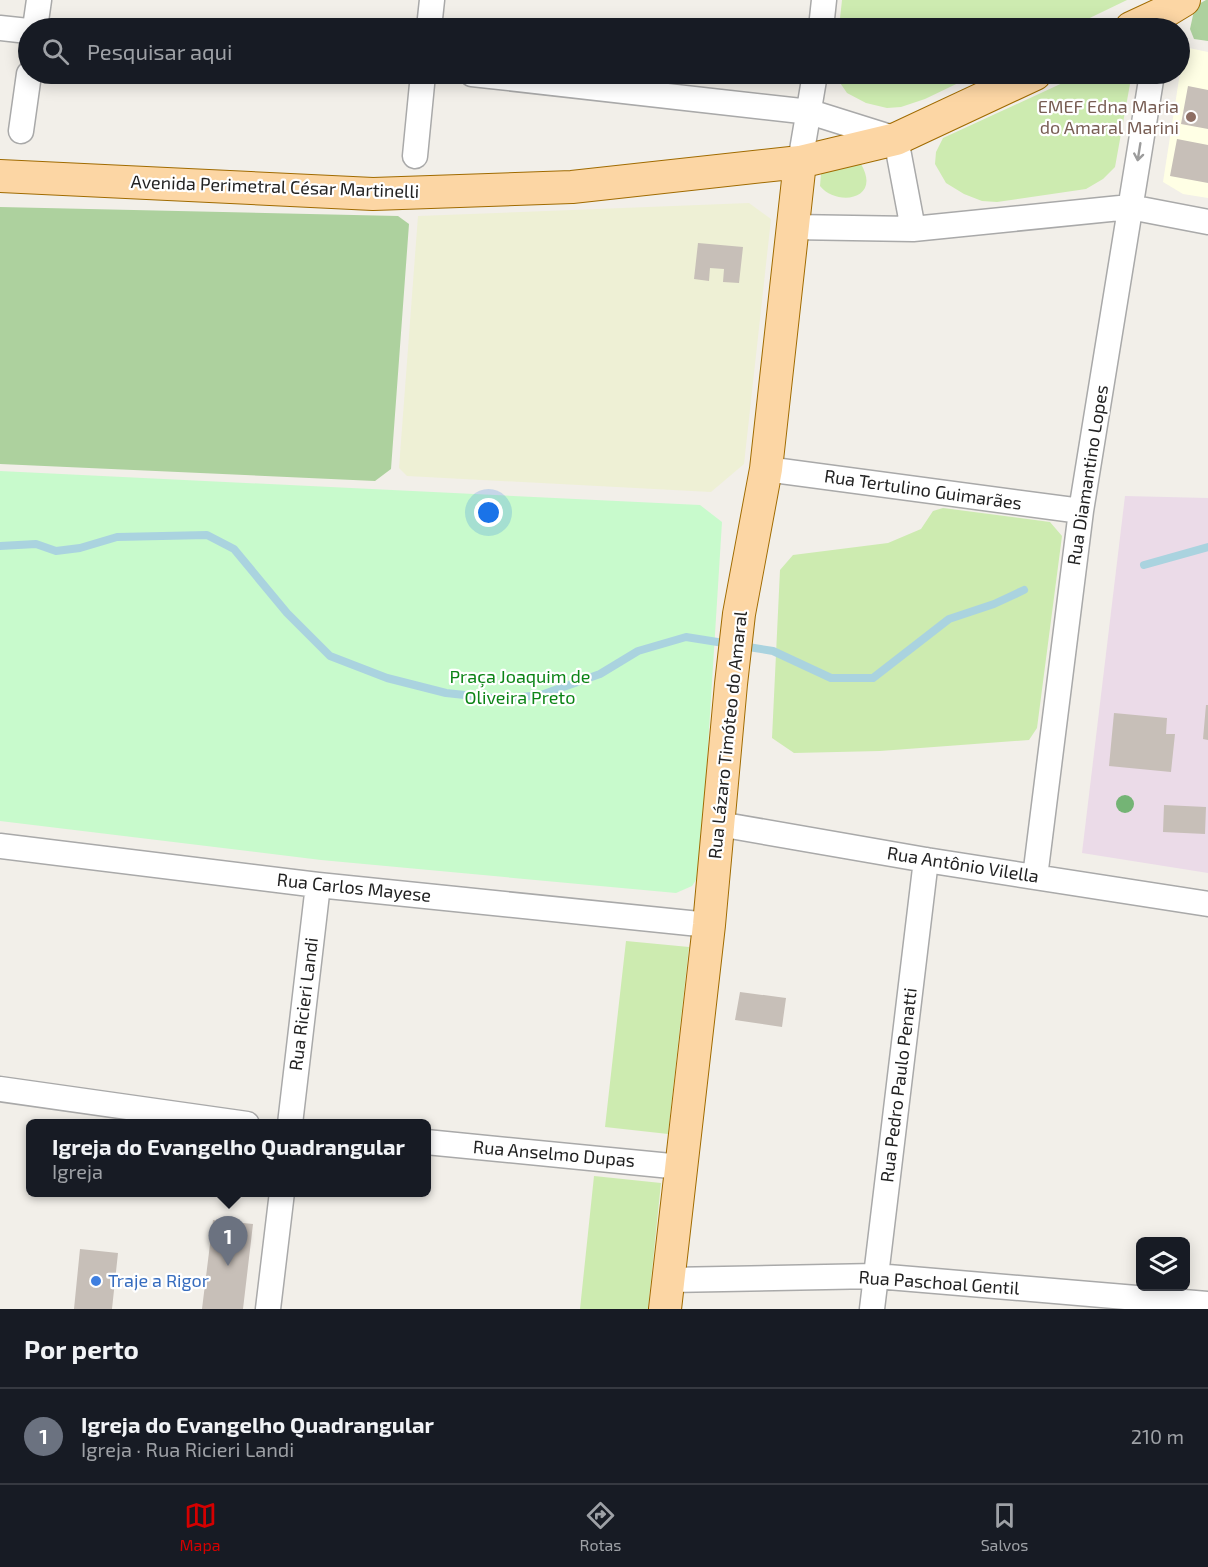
<!DOCTYPE html>
<html lang="pt">
<head>
<meta charset="utf-8">
<style>
	:root { --surface:#171b24; --page:#242831; --text:#f1f3f6; --muted:#9ea1a6; --line:#363941; --accent:#d40000 }
	body { margin:0; font-family:"Exo 2",sans-serif; background:var(--page); color:var(--text) }
	.controls { position:absolute; right:18px; bottom:18px; display:grid; overflow:hidden; border-radius:9px; box-shadow:0 3px 15px #0003 }
	.controls button { width:54px; height:54px; display:grid; place-items:center; padding:0; border:0; border-bottom:2px solid var(--line); background:var(--surface); color:var(--text); font:30px sans-serif }
	.you { position:absolute; left:489px; top:513px; width:21px; height:21px; margin:-15px; border:4px solid #fff; border-radius:50%; background:#1a73e8; box-shadow:0 0 0 9px #1a73e833 }
	.badge { display:grid; place-items:center; width:39px; height:39px; border-radius:50%; background:var(--accent); color:#fff; font-size:20px; font-weight:700 }
	.pin { position:absolute; translate:-50% -50px; filter:drop-shadow(0 2px 3px #0008) }
	.pin::after { content:''; position:absolute; top:32px; width:21px; height:18px; background:inherit; clip-path:polygon(0 0,100% 0,50% 100%) }
	.popup { position:absolute; left:26px; top:1119px; width:405px; height:78px; box-sizing:border-box; display:grid; place-content:center; border-radius:9px; background:var(--surface); filter:drop-shadow(0 2px 4px #0005); font-size:20px; white-space:nowrap; color:var(--muted) }
	.popup b { font-size:22px; color:var(--text) }
	.popup::after { content:''; position:absolute; left:50%; top:100%; margin-left:-12px; border:12px solid transparent; border-top-color:var(--surface) }
	.list { margin:0; padding:0; list-style:none }
	h2 { display:flex; justify-content:space-between; align-items:center; height:78px; margin:0; padding:0 24px; font-size:26px }
	h2 small { font-size:20px; font-weight:400; color:var(--muted) }
	.list li { display:grid; grid-template-columns:39px 1fr auto; gap:18px; align-items:center; box-sizing:border-box; height:96px; padding:0 24px; border-top:2px solid var(--line) }
	.list b { display:block; font-size:22px; white-space:nowrap }
	.list p { margin:0; font-size:20px; white-space:nowrap; color:var(--muted) }
	.list em { font-size:20px; font-style:normal; color:var(--muted) }
	.icon { flex:none; width:33px; height:33px; fill:none; stroke:currentColor; stroke-width:2; stroke-linecap:round; stroke-linejoin:round }
	.map { position:relative; flex:none; width:1208px; height:1309px; overflow:hidden }
	.search { position:absolute; background:var(--surface); box-shadow:0 3px 15px #0003; left:18px; right:18px; top:18px; height:66px; display:flex; align-items:center; gap:15px; box-sizing:border-box; padding:0 21px; border-radius:33px; color:var(--muted); font-size:22px }
	.sheet { height:174px; background:var(--surface) }
	nav { display:flex; justify-content:space-around; align-items:center; box-sizing:border-box; height:84px; border-top:2px solid var(--line); background:var(--surface); font-size:16px; color:var(--muted) }
	nav a { display:grid; justify-items:center; gap:3px }
	nav .on { color:var(--accent) }
	.map>svg:first-child { display:block }
</style>
</head>
<body>
<div class="map">
<svg width="1208" height="1309" viewBox="0 0 1208 1309">
	<rect width="100%" height="100%" fill="#f2efe9"/>
	<path fill="#ebdbe8" d="M 1125,496 L 1208,498 L 1208,873 L 1082,853 Z"/>
	<path fill="#ffffe5" d="M 1184,47 L 1208,52 L 1208,198 L 1183,194 L 1163,182 Z"/>
	<path fill="#eef0d5" d="M 749,203 L 771,219 L 744,464 L 711,492 L 407,476 L 399,468 L 418,216 Z"/>
	<path fill="#cdebb0" d="M 842,0 L 1127,0 L 1069,28 L 839,28 Z
		M 834,74 L 977,74 L 925,99 L 901,107 L 887,108 L 866,103 L 847,93 Z
		M 1082,74 L 1129,74 L 1130,84 L 1115,167 L 1103,179 L 1086,189 L 997,202 L 982,201 L 964,194 L 946,183 L 935,164 L 936,152 L 943,138 Z
		M 855,162 L 861,164 C 882,200 837,207 820,186 L 821,174 L 826,169 Z
		M 943,508 L 1050,522 L 1062,536 L 1037,728 L 1029,740 L 880,751 L 794,753 L 772,738 L 780,570 L 793,555 L 888,543 L 921,529 L 933,511 Z
		M 626,941 L 689,947 L 668,1134 L 605,1127 Z
		M 594,1176 L 661,1183 L 648,1309 L 580,1309 Z"/>
	<path fill="#add19e" d="M 1206,0 L 1208,0 L 1208,41 L 1194,39 L 1190,29 L 1195,6 Z
		M 0,207 L 398,216 L 409,224 L 391,469 L 375,481 L 0,464 Z"/>
	<path fill="#c8facc" d="M 0,471 L 700,505 L 722,522 L 700,874 L 692,886 L 676,893 L 321,860 L 0,821 Z"/>
	<g fill="none" stroke-linecap="round" stroke-linejoin="round">
		<path stroke="#aad3df" stroke-width="8" d="M 0,546 L 36,544 L 56,551 L 80,548 L 117,537 L 207,535 L 234,549 L 287,613 L 330,656 L 387,678 L 446,693 L 502,699 L 541,695 L 600,674 L 638,651 L 686,637 L 730,644
			M 1144,565 L 1208,547
			M 742,646 L 773,651 L 831,678 L 873,678 L 949,619 L 994,604 L 1024,590"/>
	</g>
	<path fill="#c7bfb8" d="M 1188,86 L 1208,90 L 1208,129 L 1181,124 Z
		M 1177,139 L 1208,145 L 1208,183 L 1170,176 Z
		M 698,243 L 743,247 L 739,283 L 723,282 L 724,269 L 710,268 L 709,281 L 694,279 Z
		M 1206,705 L 1208,705 L 1208,740 L 1203,739 Z
		M 1114,713 L 1167,718 L 1166,734 L 1175,734 L 1171,772 L 1109,766 Z
		M 1164,805 L 1206,807 L 1205,834 L 1163,832 Z
		M 740,992 L 786,998 L 782,1027 L 735,1020 Z
		M 213,1220 L 253,1224 L 243,1309 L 202,1309 Z
		M 80,1249 L 118,1253 L 112,1309 L 74,1309 Z"/>
	<g fill="none" stroke-linecap="round" stroke-linejoin="round">
		<g stroke="#a9a9a9" stroke-width="27">
			<path id="minor" d="M 0,28 L 28,31
				M 35,28 L 39,0
				M 429,28 L 432,0
				M 821,28 L 824,0
				M 472,74 L 810,112 L 896,139 L 913,229
				M 21,131 L 29,74
				M 415,156 L 423,74
				M 800,162 L 815,74
				M 792,227 L 913,229 L 1130,207 L 1208,222
				M 766,469 L 1081,511
				M 719,824 L 926,860 L 1208,904
				M 0,846 L 318,885 L 709,925
				M 1035,877 L 1081,511 L 1152,74
				M 0,1089 L 247,1124
				M 290,1124 L 318,885
				M 426,1142 L 681,1167
				M 669,1280 L 876,1276 L 1208,1304
				M 268,1309 L 282,1192
				M 872,1309 L 926,860"/>
		</g>
		<g stroke="#a06b00" stroke-width="34">
			<path id="major" d="M 1131,28 L 1161,14 L 1184,0
				M 0,176 L 373,194 L 572,187 L 800,162 L 896,139 L 1035,74
				M 665,1309 L 709,925 L 731,684 L 739,614 L 766,469 L 800,162"/>
		</g>
		<use href="#minor" stroke="#fff" stroke-width="24"/>
		<use href="#major" stroke="#fcd6a4" stroke-width="32"/>
	</g>
	<circle fill="#74b475" cx="1125" cy="804" r="9"/>
	<defs><path id="oneway-shaft" d="M-6 0H5M1.5-3L5.5 0L1.5 3" fill="none" stroke-width="1.6" stroke-linecap="round" stroke-linejoin="round" transform="scale(1.5)"/></defs>
	<use stroke="#9c9c9c" href="#oneway-shaft" transform="translate(1139 152) rotate(99)"/>
	<circle fill="#8d6e63" stroke="#fff" stroke-width="2" cx="1191" cy="117" r="6"/>
	<circle fill="#3f7fe0" stroke="#fff" stroke-width="2" cx="96" cy="1281" r="6"/>
	<g text-anchor="middle" stroke-width="4.5" stroke-linejoin="round" paint-order="stroke">
		<g font-size="18" fill="#785e54" stroke="#fff" text-anchor="end">
			<text x="1179" y="113">EMEF Edna Maria<tspan x="1179" dy="21">do Amaral Marini</tspan></text>
		</g>
		<g font-size="18" fill="#222" stroke="#fff">
			<text transform="translate(275 187) rotate(2)" y="6">Avenida Perimetral César Martinelli</text>
			<text transform="translate(1088 475) rotate(-81)" y="6">Rua Diamantino Lopes</text>
			<text transform="translate(923 490) rotate(8)" y="6">Rua Tertulino Guimarães</text>
			<text transform="translate(728 735) rotate(-84)" y="6">Rua Lázaro Timóteo do Amaral</text>
			<text transform="translate(963 865) rotate(9)" y="6">Rua Antônio Vilella</text>
			<text transform="translate(354 888) rotate(6)" y="6">Rua Carlos Mayese</text>
			<text transform="translate(304 1004) rotate(-83)" y="6">Rua Ricieri Landi</text>
			<text transform="translate(899 1085) rotate(-83)" y="6">Rua Pedro Paulo Penatti</text>
			<text transform="translate(554 1154) rotate(5)" y="6">Rua Anselmo Dupas</text>
			<text transform="translate(939 1283) rotate(4)" y="6">Rua Paschoal Gentil</text>
		</g>
		<g font-size="18" fill="#0c8416" stroke="#fff">
			<text x="520" y="683">Praça Joaquim de<tspan x="520" dy="21">Oliveira Preto</tspan></text>
		</g>
		<g font-size="18" fill="#366cbe" stroke="#fff" text-anchor="start">
			<text x="108" y="1287">Traje a Rigor</text>
		</g>
	</g>
</svg>
<div class="controls">
<button><svg class="icon" aria-label="layers" viewBox="0 0 24 24"><path d="M12 4l9 5-9 5-9-5zM3 14l9 5 9-5"/></svg></button>
</div>
<div class="you"></div>
<div class="pin badge" style="left:228px;top:1266px;background:#6b7280">1</div>
<div class="popup"><b>Igreja do Evangelho Quadrangular</b>Igreja</div>
<div class="search"><svg class="icon" aria-label="search" viewBox="0 0 24 24"><circle cx="10" cy="10" r="6"/><path d="M15 15l6 6"/></svg>Pesquisar aqui</div>
</div>
<section class="sheet">
<h2>Por perto<small></small></h2>
<ul class="list">
<li><span class="badge" style="background:#6b7280">1</span><div><b>Igreja do Evangelho Quadrangular</b><p>Igreja · Rua Ricieri Landi</p></div><em>210 m</em></li>
</ul>
</section>
<nav>
<a class="on"><svg class="icon" aria-label="map" viewBox="0 0 24 24"><path d="M3 6l6-2 6 2 6-2v14l-6 2-6-2-6 2zM9 4v14M15 6v14"/></svg>Mapa</a>
<a><svg class="icon" aria-label="directions" viewBox="0 0 24 24"><path d="M12 3l9 9-9 9-9-9zM9 14v-3h6M13 9l2 2-2 2"/></svg>Rotas</a>
<a><svg class="icon" aria-label="saved" viewBox="0 0 24 24"><path d="M7 4h10v16l-5-4-5 4z"/></svg>Salvos</a>
</nav>
</body>
</html>
